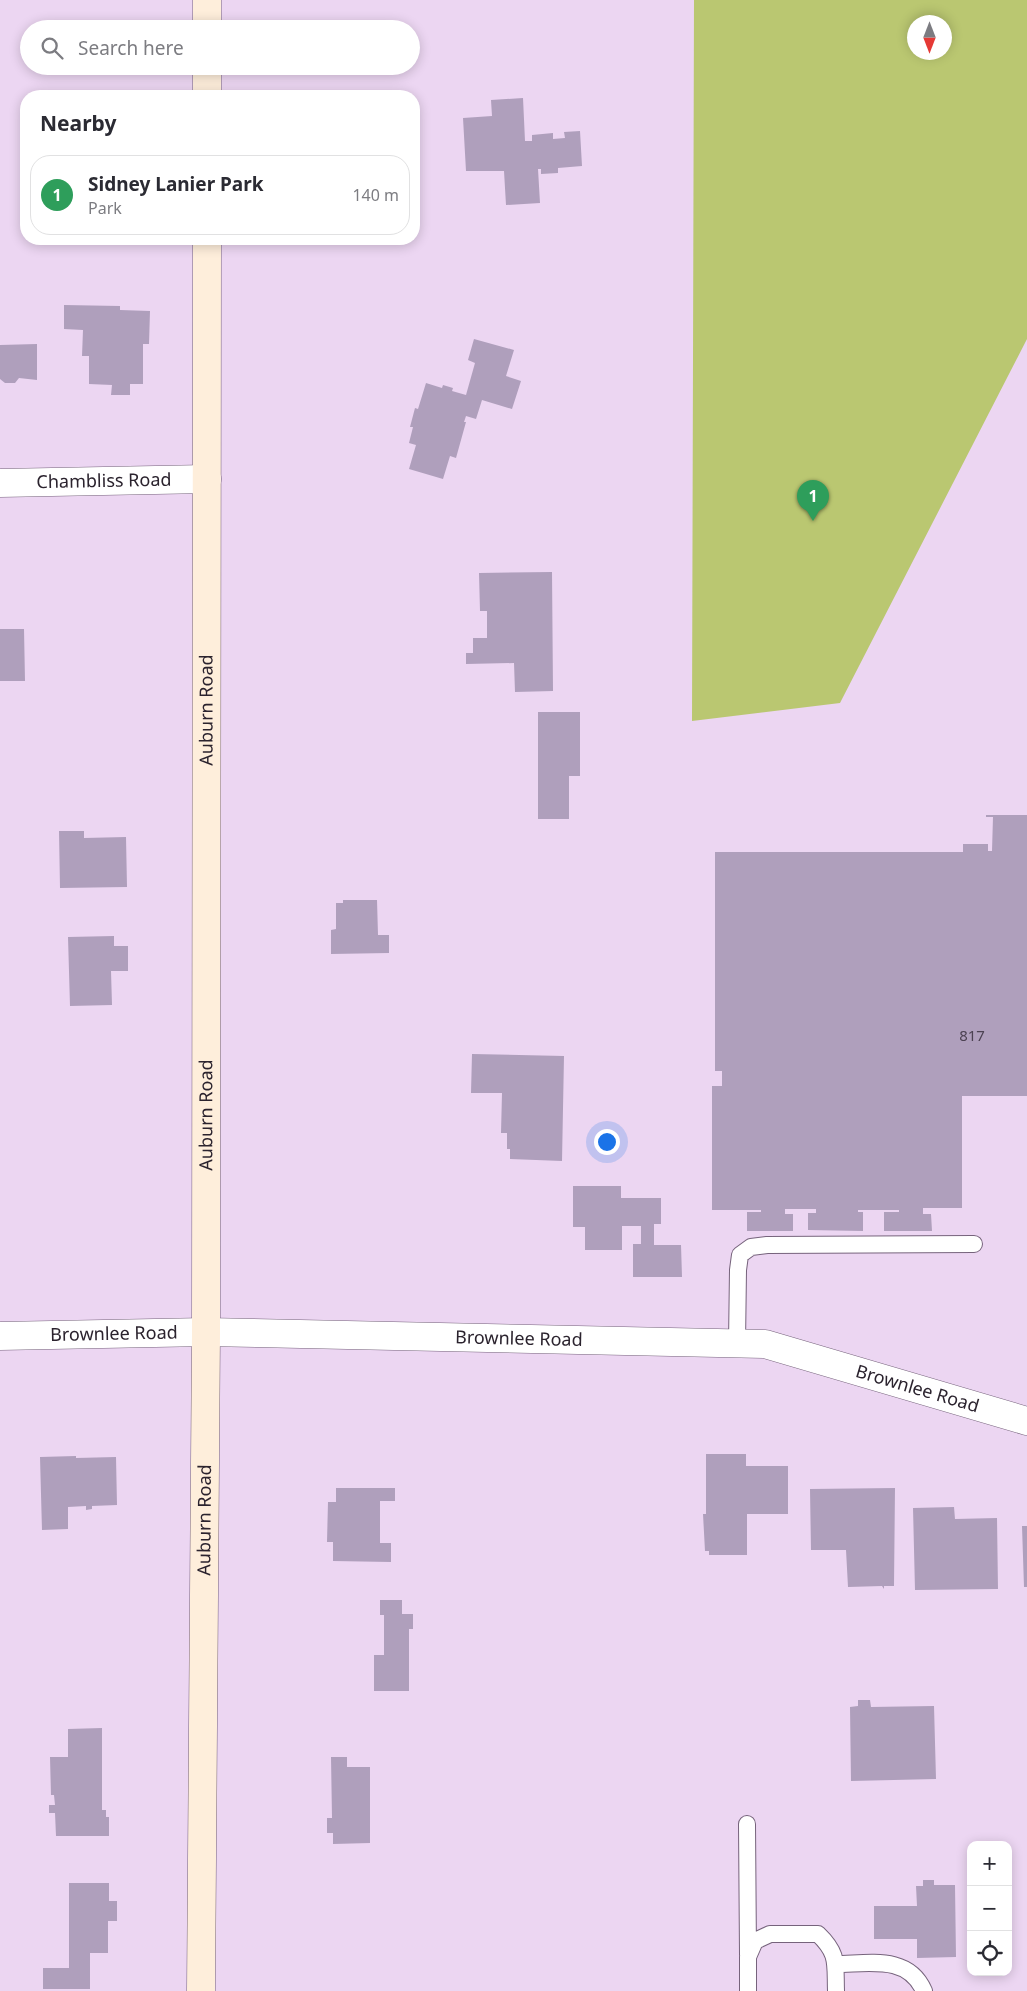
<!DOCTYPE html>
<html lang="en">
<head>
<meta charset="utf-8">
<style>
	:root { --surface:#fff; --page:#f2f2f3; --text:#2b2b33; --muted:#7c7c81; --line:#e1e1e2; --accent:#b45309 }
	body { margin:0; font-family:"Noto Sans",sans-serif; background:var(--page); color:var(--text) }
	.controls { position:absolute; right:15px; bottom:15px; display:grid; overflow:hidden; border-radius:10px; box-shadow:0 2px 12px #0003 }
	.controls button { width:45px; height:45px; display:grid; place-items:center; padding:0; border:0; border-bottom:1px solid var(--line); background:var(--surface); color:var(--text); font:25px sans-serif }
	.compass { position:absolute; left:907px; top:15px; width:45px; height:45px; border-radius:50%; background:var(--surface); box-shadow:0 2px 12px #0003; rotate:180deg }
	.you { position:absolute; left:606px; top:1141px; width:18px; height:18px; margin:-12px; border:4px solid #fff; border-radius:50%; background:#1a73e8; box-shadow:0 0 0 8px #1a73e833 }
	.badge { display:grid; place-items:center; width:32px; height:32px; border-radius:50%; background:var(--accent); color:#fff; font-size:16px; font-weight:700 }
	.pin { position:absolute; translate:-50% -41px; filter:drop-shadow(0 1px 2px #0008) }
	.pin::after { content:''; position:absolute; top:26px; width:18px; height:15px; background:inherit; clip-path:polygon(0 0,100% 0,50% 100%) }
	.list { margin:0; padding:0; list-style:none }
	h2 { display:flex; justify-content:space-between; align-items:center; height:65px; margin:0; padding:0 20px; font-size:21px }
	h2 small { font-size:16px; font-weight:400; color:var(--muted) }
	.list li { display:grid; grid-template-columns:32px 1fr auto; gap:15px; align-items:center; box-sizing:border-box; height:80px; margin:0 10px 10px; padding:0 10px; border:1px solid var(--line); border-radius:20px }
	.list b { display:block; font-size:19px; white-space:nowrap }
	.list p { margin:0; font-size:16px; white-space:nowrap; color:var(--muted) }
	.list em { font-size:16px; font-style:normal; color:var(--muted) }
	.icon { flex:none; width:28px; height:28px; fill:none; stroke:currentColor; stroke-width:2; stroke-linecap:round; stroke-linejoin:round }
	.map { position:relative; flex:none; width:1027px; height:1991px; overflow:hidden }
	.search { position:absolute; background:var(--surface); box-shadow:0 2px 12px #0003; left:20px; top:20px; width:400px; height:55px; display:flex; align-items:center; gap:12px; box-sizing:border-box; padding:0 18px; border-radius:28px; color:var(--muted); font-size:19px }
	.panel { position:absolute; background:var(--surface); box-shadow:0 2px 12px #0003; left:20px; top:90px; width:400px; height:155px; border-radius:20px }
	.map>svg:first-child { display:block }
</style>
</head>
<body>
<div class="map">
<svg width="1027" height="1991" viewBox="0 0 1027 1991">
	<rect width="100%" height="100%" fill="#ecd6f2"/>
	<path fill="#bac771" fill-rule="evenodd" d="M 694,0 L 1027,0 L 1027,339 L 840,703 L 692,721 ZM 914,22 L 944,22 L 944,52 L 914,52 Z"/>
	<path fill="#af9fbc" d="M 523,98 L 525,141 L 532,141 L 532,135 L 553,133 L 553,139 L 565,138 L 564,132 L 580,131 L 582,166 L 558,168 L 558,173 L 541,174 L 541,169 L 538,169 L 540,203 L 506,205 L 504,171 L 466,171 L 463,118 L 492,116 L 491,100 Z
		M 64,305 L 120,306 L 120,310 L 150,311 L 149,344 L 143,344 L 143,384 L 130,384 L 130,395 L 111,395 L 112,385 L 89,384 L 89,356 L 82,356 L 83,330 L 64,329 Z
		M 474,339 L 514,350 L 506,376 L 521,381 L 512,409 L 482,400 L 476,419 L 466,416 L 464,422 L 466,422 L 456,458 L 450,456 L 443,479 L 409,469 L 416,445 L 409,443 L 413,427 L 410,427 L 415,408 L 418,409 L 426,383 L 442,388 L 443,385 L 453,388 L 452,391 L 466,395 L 475,363 L 468,360 Z
		M 37,344 L 37,380 L 19,378 L 15,383 L 5,383 L 0,379 L 0,345 Z
		M 552,572 L 553,691 L 515,692 L 514,663 L 466,664 L 466,653 L 473,653 L 473,638 L 487,638 L 487,611 L 480,611 L 479,573 Z
		M 0,629 L 24,629 L 25,681 L 0,681 Z
		M 538,712 L 580,712 L 580,776 L 569,776 L 569,819 L 538,819 Z
		M 986,815 L 1027,815 L 1027,1096 L 962,1096 L 962,1208 L 923,1208 L 923,1214 L 931,1214 L 932,1231 L 884,1231 L 884,1212 L 899,1212 L 899,1210 L 858,1210 L 858,1212 L 863,1212 L 863,1231 L 808,1230 L 808,1213 L 816,1213 L 816,1209 L 785,1209 L 785,1214 L 793,1214 L 793,1231 L 747,1231 L 747,1212 L 761,1212 L 761,1210 L 712,1210 L 712,1086 L 722,1086 L 722,1071 L 715,1071 L 715,852 L 963,852 L 963,844 L 988,844 L 988,851 L 992,851 L 993,817 L 986,817 Z
		M 59,831 L 84,831 L 84,838 L 126,837 L 127,887 L 60,888 Z
		M 343,900 L 377,900 L 378,935 L 389,935 L 389,953 L 331,954 L 331,930 L 336,929 L 336,903 L 343,903 Z
		M 114,936 L 114,946 L 128,946 L 128,971 L 111,971 L 112,1005 L 70,1006 L 68,937 Z
		M 472,1054 L 564,1056 L 562,1161 L 510,1159 L 510,1149 L 507,1149 L 507,1133 L 501,1133 L 502,1093 L 471,1093 Z
		M 573,1186 L 621,1186 L 621,1198 L 661,1198 L 661,1224 L 654,1224 L 654,1245 L 681,1245 L 682,1277 L 633,1277 L 633,1244 L 641,1244 L 641,1226 L 622,1226 L 622,1250 L 585,1250 L 585,1227 L 573,1227 Z
		M 706,1454 L 746,1454 L 746,1466 L 788,1466 L 788,1514 L 747,1514 L 747,1555 L 709,1555 L 709,1551 L 705,1551 L 703,1514 L 706,1514 Z
		M 76,1456 L 76,1458 L 116,1457 L 117,1505 L 92,1506 L 92,1509 L 86,1510 L 86,1506 L 68,1507 L 68,1529 L 42,1530 L 40,1457 Z
		M 336,1488 L 395,1488 L 395,1501 L 380,1501 L 380,1543 L 391,1543 L 391,1562 L 333,1561 L 333,1542 L 327,1542 L 328,1502 L 336,1502 Z
		M 895,1488 L 894,1586 L 884,1586 L 884,1589 L 882,1586 L 848,1587 L 846,1550 L 811,1550 L 810,1489 Z
		M 954,1507 L 955,1519 L 997,1518 L 998,1589 L 915,1590 L 913,1508 Z
		M 1022,1526 L 1027,1526 L 1027,1587 L 1024,1587 Z
		M 380,1600 L 402,1600 L 402,1614 L 413,1614 L 413,1629 L 409,1629 L 409,1691 L 374,1691 L 374,1655 L 384,1655 L 384,1615 L 380,1615 Z
		M 858,1700 L 870,1700 L 871,1707 L 934,1706 L 936,1779 L 851,1781 L 850,1707 L 858,1706 Z
		M 102,1728 L 102,1810 L 106,1810 L 106,1817 L 109,1817 L 109,1836 L 56,1836 L 55,1813 L 49,1813 L 49,1805 L 55,1805 L 54,1795 L 51,1795 L 50,1757 L 68,1757 L 68,1729 Z
		M 331,1757 L 347,1757 L 347,1767 L 370,1767 L 370,1843 L 333,1844 L 333,1833 L 327,1833 L 327,1818 L 332,1818 Z
		M 923,1880 L 934,1880 L 934,1885 L 955,1885 L 956,1957 L 917,1958 L 917,1939 L 874,1939 L 874,1906 L 917,1906 L 916,1886 L 923,1886 Z
		M 69,1883 L 109,1883 L 109,1901 L 117,1901 L 117,1921 L 108,1921 L 108,1953 L 90,1953 L 90,1989 L 43,1989 L 43,1968 L 69,1968 Z"/>
	<g fill="none" stroke-linecap="round" stroke-linejoin="round">
		<g stroke="#76637c" stroke-width="18">
			<path id="lane" d="M 737,1343 L 738,1270 L 740,1255 L 751,1247 L 767,1245 L 974,1244
				M 747,1824 L 748,1955
				M 835,1964 C 868,1964 908,1954 924,1991
				M 748,1991 L 748,1957 L 755,1941 L 770,1934 L 818,1934 C 839,1954 835,1964 836,1991"/>
		</g>
		<g stroke="#76637c" stroke-width="29">
			<g id="street">
				<path id="s1" d="M 0,483 L 207,479"/>
				<path id="s2" d="M 0,1336 L 206,1332 L 765,1344 L 1027,1421"/>
			</g>
		</g>
		<g stroke="#76637c" stroke-width="29">
			<g id="secondary">
				<path d="M 207,0 L 207,29"/>
				<path d="M 207,66 L 207,96"/>
				<path id="s3" d="M 201,1991 L 206,1332 L 207,239"/>
			</g>
		</g>
		<use href="#lane" stroke="#fff" stroke-width="16"/>
		<use href="#street" stroke="#fff" stroke-width="28"/>
		<use href="#secondary" stroke="#feeedb" stroke-width="28"/>
	</g>
	<g text-anchor="middle" stroke-width="4" stroke-linejoin="round" paint-order="stroke">
		<g font-size="15" fill="#4c4252">
			<text x="972" y="1041">817</text>
		</g>
		<g font-size="18" fill="#2b232e" stroke="#fff">
			<text dy="6" stroke="none"><textPath href="#s1" startOffset="104">Chambliss Road</textPath></text>
			<text dy="6" stroke="none"><textPath href="#s3" startOffset="1281">Auburn Road</textPath></text>
			<text dy="6" stroke="none"><textPath href="#s3" startOffset="876">Auburn Road</textPath></text>
			<text dy="6" stroke="none"><textPath href="#s2" startOffset="114">Brownlee Road</textPath></text>
			<text dy="6" stroke="none"><textPath href="#s2" startOffset="519">Brownlee Road</textPath></text>
			<text dy="6" stroke="none"><textPath href="#s2" startOffset="924">Brownlee Road</textPath></text>
			<text dy="6" stroke="none"><textPath href="#s3" startOffset="471">Auburn Road</textPath></text>
		</g>
	</g>
</svg>
<div class="controls">
<button>+</button>
<button>−</button>
<button><svg class="icon" aria-label="locate" viewBox="0 0 24 24"><circle cx="12" cy="12" r="6"/><path d="M12 2v4M12 18v4M2 12h4M18 12h4"/></svg></button>
</div>
<svg class="compass" viewBox="-18 -18 36 36"><path d="M0-13l5 13h-10z" fill="#e53935"/><path d="M0 13l5-13h-10z" fill="#7c7c81"/></svg>
<div class="you"></div>
<div class="pin badge" style="left:813px;top:521px;background:#2e9e5b">1</div>
<div class="search"><svg class="icon" aria-label="search" viewBox="0 0 24 24"><circle cx="10" cy="10" r="6"/><path d="M15 15l6 6"/></svg>Search here</div>
<section class="panel">
<h2>Nearby<small></small></h2>
<ul class="list">
<li><span class="badge" style="background:#2e9e5b">1</span><div><b>Sidney Lanier Park</b><p>Park</p></div><em>140 m</em></li>
</ul>
</section>
</div>
</body>
</html>
